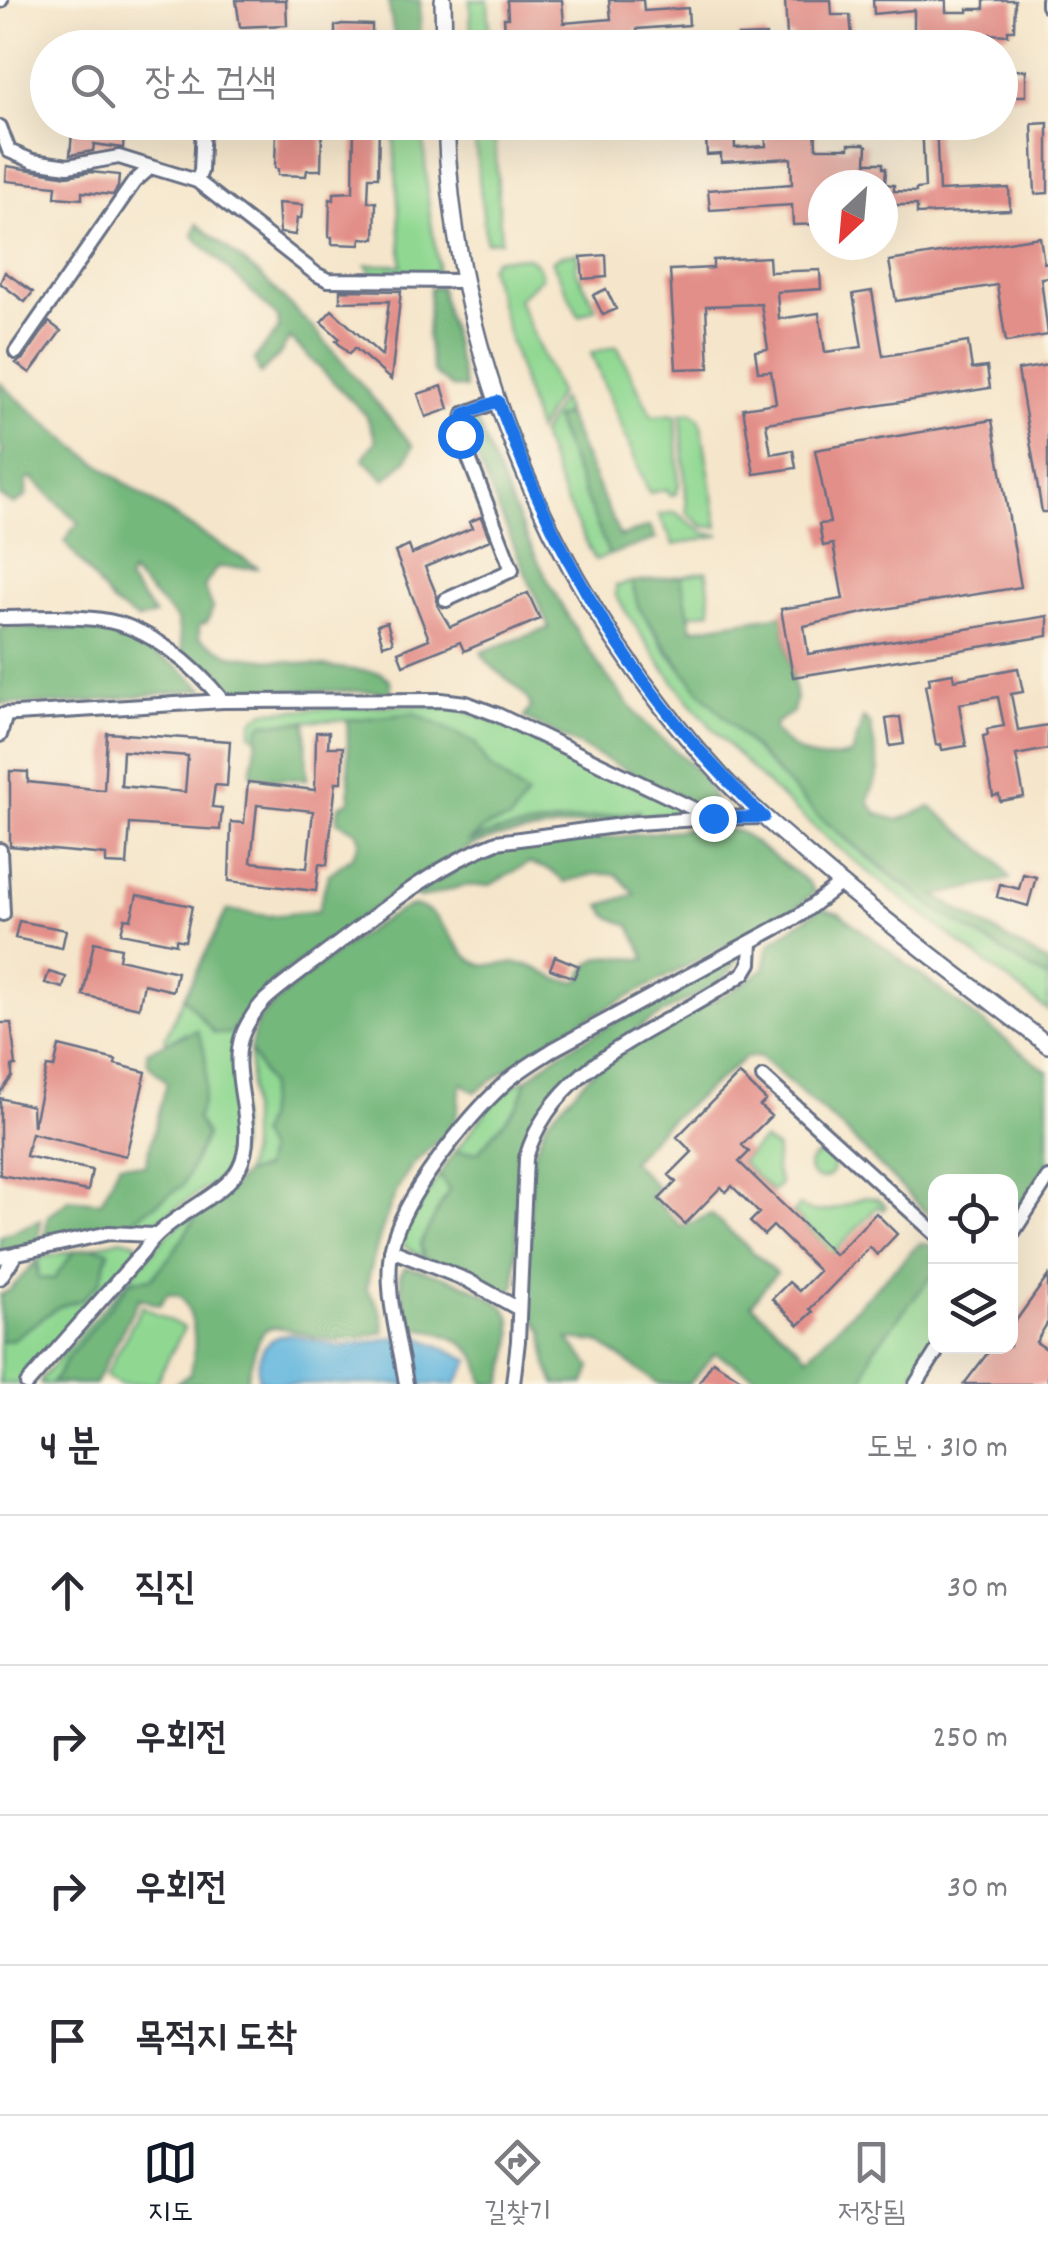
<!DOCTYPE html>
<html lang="ko">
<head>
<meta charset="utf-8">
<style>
	:root { --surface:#fff; --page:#f7f7f7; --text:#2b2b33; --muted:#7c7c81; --line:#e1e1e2; --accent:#111827 }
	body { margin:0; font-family:Dekko,"Poor Story",sans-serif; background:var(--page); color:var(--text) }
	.controls { position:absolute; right:30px; bottom:30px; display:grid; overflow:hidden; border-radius:20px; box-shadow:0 10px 40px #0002 }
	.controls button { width:90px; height:90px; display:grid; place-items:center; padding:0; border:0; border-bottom:2px solid var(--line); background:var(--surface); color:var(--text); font:50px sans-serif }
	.compass { position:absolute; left:808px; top:170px; width:90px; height:90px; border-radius:50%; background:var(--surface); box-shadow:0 10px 40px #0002; rotate:206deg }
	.stop { position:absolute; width:30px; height:30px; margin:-22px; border:8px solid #1a73e8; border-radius:50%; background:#fff }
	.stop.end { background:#1a73e8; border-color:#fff; box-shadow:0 2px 10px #0008 }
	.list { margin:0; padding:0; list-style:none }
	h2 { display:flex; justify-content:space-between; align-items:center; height:130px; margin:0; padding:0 40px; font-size:42px }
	h2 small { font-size:32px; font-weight:400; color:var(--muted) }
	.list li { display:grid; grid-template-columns:65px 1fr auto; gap:30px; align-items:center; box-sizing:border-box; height:150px; padding:0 40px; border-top:2px solid var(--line) }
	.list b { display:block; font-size:38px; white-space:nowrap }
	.list em { font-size:32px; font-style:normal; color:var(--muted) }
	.icon { flex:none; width:55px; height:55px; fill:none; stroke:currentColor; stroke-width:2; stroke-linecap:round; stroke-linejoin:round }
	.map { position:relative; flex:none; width:1048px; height:1384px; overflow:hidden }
	.search { position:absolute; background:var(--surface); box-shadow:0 10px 40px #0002; left:30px; right:30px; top:30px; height:110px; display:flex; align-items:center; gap:25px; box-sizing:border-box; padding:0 35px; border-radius:55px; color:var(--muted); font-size:38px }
	.sheet { height:730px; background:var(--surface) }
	nav { display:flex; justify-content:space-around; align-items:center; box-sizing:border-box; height:140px; border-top:2px solid var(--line); background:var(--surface); font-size:28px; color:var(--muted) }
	nav a { display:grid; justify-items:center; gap:5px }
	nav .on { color:var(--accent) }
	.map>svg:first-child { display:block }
</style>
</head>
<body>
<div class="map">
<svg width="1048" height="1384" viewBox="0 0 1048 1384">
	<rect width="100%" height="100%" fill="#fcf5e5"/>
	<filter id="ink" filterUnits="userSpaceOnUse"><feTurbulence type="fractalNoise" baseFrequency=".01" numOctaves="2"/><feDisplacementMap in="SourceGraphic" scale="20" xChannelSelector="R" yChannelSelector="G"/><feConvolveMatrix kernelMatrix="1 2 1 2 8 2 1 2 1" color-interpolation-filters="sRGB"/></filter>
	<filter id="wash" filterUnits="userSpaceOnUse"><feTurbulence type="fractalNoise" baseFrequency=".0048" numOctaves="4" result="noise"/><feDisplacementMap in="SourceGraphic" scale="40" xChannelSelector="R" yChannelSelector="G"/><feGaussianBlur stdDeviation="2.25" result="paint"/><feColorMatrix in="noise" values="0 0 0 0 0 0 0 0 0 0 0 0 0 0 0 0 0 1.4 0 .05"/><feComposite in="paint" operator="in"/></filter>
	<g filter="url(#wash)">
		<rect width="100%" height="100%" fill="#f5e6cb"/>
		<path fill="#90d892" stroke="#568478" stroke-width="2.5" d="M 470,0 L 488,0 L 490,47 L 471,47 Z
			M 393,123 L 422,123 L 429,210 L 438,263 L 437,271 C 420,279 390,277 371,273 L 366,265 L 402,265 Z
			M 473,123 L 494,123 L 501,241 L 486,242 Z
			M 578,253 L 576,270 L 596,308 L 579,316 L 552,261 L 562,255 Z
			M 527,257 C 535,260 542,269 541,278 L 518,299 L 559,393 L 537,431 L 489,267 L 494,259 Z
			M 617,346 L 652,416 L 676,414 L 679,486 L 676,494 L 669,495 L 667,489 L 649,493 L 591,353 Z
			M 561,399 L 566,414 L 554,420 L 609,555 L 595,560 L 565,500 L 540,435 Z
			M 691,412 L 698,417 L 701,423 L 718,527 L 704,527 L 687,513 L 681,414 Z
			M 675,512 L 705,533 L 720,535 L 674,545 L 659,515 Z
			M 707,571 L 711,611 L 688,615 L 681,576 Z
			M 632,582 C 644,633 687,676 722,714 C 753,748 783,783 817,814 C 886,878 967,931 1048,979 L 1048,1011 C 927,915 795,827 695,708 C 665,673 641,635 616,596 L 616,586 Z
			M 411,705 L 455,708 L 486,718 L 680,807 L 683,813 L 638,816 L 638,811 L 496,832 L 463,843 L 488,826 L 510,820 L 526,796 L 489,766 L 475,743 L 415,713 L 347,720 L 264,723 L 257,737 L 251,734 L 253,721 L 265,711 Z
			M 184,997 L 214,1033 L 238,1027 L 246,1013 L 239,1033 L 239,1146 L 231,1171 L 155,1222 L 120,1229 L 183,1185 L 206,1135 L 196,1119 L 185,1033 L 167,1043 L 165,1038 Z
			M 250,1050 L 269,1086 L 265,1119 L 259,1135 L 267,1152 L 263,1169 L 244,1174 L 250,1150 Z
			M 527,1079 L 519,1104 L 478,1152 L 455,1152 C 474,1128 498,1090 527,1079 Z
			M 763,1140 L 777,1149 L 775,1168 L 780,1184 L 772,1192 L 741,1162 Z
			M809 1167a12 12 0 1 1 24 0a12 12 0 1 1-24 0Z
			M 439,1175 L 449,1190 L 420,1244 L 424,1258 L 405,1247 L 402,1236 Z
			M 865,1197 L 877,1199 L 886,1206 L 883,1210 L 878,1206 L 825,1262 L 826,1246 L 793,1213 L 800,1206 C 822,1219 843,1206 865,1197 Z
			M 202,1207 L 173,1253 L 152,1278 L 132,1280 L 68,1357 L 52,1384 L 40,1384 L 42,1378 L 166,1236 Z
			M 121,1239 L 135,1242 L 139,1249 L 27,1377 L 18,1384 L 0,1384 L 0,1342 L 13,1339 L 58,1307 L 81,1300 L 109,1252 L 92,1247 Z
			M 74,1251 L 55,1280 L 38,1278 L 39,1258 Z
			M 932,1275 L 935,1277 L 935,1335 L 907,1384 L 862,1384 L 873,1350 Z
			M 142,1306 L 184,1328 L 155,1384 L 120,1384 L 105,1376 Z"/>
		<path fill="#74b87c" stroke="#48746d" stroke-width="2.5" d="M 388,0 L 420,0 L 421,47 L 396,47 Z
			M 197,224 L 262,277 L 317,332 L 413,446 L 407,459 L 385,480 L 363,458 L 376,440 L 366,415 L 290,338 L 279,355 L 260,374 L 254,359 L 279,329 L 278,317 L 193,236 Z
			M 440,287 L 465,388 L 451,387 L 433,372 L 427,336 L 430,288 Z
			M 0,383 C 79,456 166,514 259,568 L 217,567 L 204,587 L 213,608 L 207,622 L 199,626 L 199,638 L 230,655 L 381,673 L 390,680 L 391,692 L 226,689 L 183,653 L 177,620 L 131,573 L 128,581 L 155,615 L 138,620 L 113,604 L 65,542 L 73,528 L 80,524 L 32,478 L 27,480 L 26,496 L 14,505 L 0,496 L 0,459 L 3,450 L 0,447 Z
			M 566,414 L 620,537 L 650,526 L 656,539 L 609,555 L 554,419 Z
			M 469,419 L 477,422 C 519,527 567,636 643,721 C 667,747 709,770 715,805 L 702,808 L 524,718 L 531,707 C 524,684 492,674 481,652 L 549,628 L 470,443 L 466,426 Z
			M 681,576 L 692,629 L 782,615 L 796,699 L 793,712 L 776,723 L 774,730 C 797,758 819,764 852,754 L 863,718 L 870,724 L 879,771 L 868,801 L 877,814 L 898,820 L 931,807 L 998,861 L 1010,879 L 935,896 L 1048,963 L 1048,979 L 936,909 L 819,817 L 696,687 L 638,607 L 632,582 Z
			M 0,627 L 113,631 L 178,667 L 204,689 L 68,704 L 0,704 Z
			M 415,713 L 475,743 L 489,766 L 527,796 L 510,820 L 488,826 L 468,842 L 496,832 L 639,811 L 638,816 L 498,837 L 474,845 L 410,882 L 271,983 L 229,1034 L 214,1033 L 184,997 L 227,910 L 269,916 L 318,911 L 328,875 L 352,857 L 360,841 L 357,832 L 337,821 L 339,806 L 350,801 L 347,720 Z
			M 306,722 L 307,779 L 276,779 L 251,774 L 259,728 L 264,723 Z
			M 714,826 L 740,832 L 809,883 L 815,892 L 793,910 L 560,1033 L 475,1092 L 462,1083 C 458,1094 460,1103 457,1113 C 452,1135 425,1149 412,1166 C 389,1195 374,1254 366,1289 C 378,1303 384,1313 384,1332 C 366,1336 345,1343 327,1339 C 263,1326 265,1308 246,1382 L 248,1384 L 175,1384 L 190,1374 C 197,1347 197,1320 181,1296 L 168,1293 L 159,1305 L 139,1298 L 95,1384 L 52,1384 L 68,1357 L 132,1280 L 152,1278 L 173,1253 L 202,1207 L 232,1187 L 244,1174 L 263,1169 L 267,1152 L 259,1135 L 265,1119 L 269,1086 L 250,1050 C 252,1040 254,1029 259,1020 C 273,999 391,906 414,906 C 437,906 453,945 469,958 C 485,971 502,961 521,964 C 543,966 551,984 579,981 C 598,944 611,960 646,959 L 630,926 L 608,916 L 601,905 L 635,894 L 616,874 L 595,874 L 564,882 L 550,870 L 529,863 L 490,885 L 462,886 L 422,898 L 414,896 L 486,851 Z
			M 821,908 L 839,913 L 1048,1072 L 1048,1164 L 1011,1222 L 1010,1182 L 936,1182 L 935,1221 L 842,1128 L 759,1056 L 745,1058 L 664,1125 L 631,1161 L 657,1187 L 650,1196 L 682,1227 L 711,1214 L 776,1273 L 751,1304 L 808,1356 L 920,1243 L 935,1246 L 935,1277 L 932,1276 L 873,1350 L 862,1384 L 769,1384 L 715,1353 L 689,1384 L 659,1384 L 598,1342 L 568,1339 L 591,1367 L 585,1384 L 555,1384 L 547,1365 L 543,1331 L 527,1308 L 532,1158 L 547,1120 L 595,1070 L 655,1031 L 735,989 L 764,969 L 769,944 Z
			M 735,956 L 739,957 C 727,984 699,993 674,1007 C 628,1033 544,1087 527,1139 C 514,1181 518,1240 515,1285 L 508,1294 L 424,1258 L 420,1244 L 449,1190 L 439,1175 L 455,1152 L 478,1152 L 519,1104 L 527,1079 L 558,1054 Z
			M 197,1030 C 210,1056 209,1093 196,1119 L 206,1135 L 183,1185 L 120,1229 L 44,1242 L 48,1216 L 70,1199 L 101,1202 L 120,1163 L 145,1166 L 167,1082 L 148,1064 L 147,1051 Z
			M 41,1220 L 38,1243 L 0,1252 L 0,1236 Z
			M 92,1247 L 109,1251 L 100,1282 L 81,1300 L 58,1307 L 13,1339 L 0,1342 L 0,1295 L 10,1290 L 36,1261 L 38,1278 L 54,1279 L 74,1251 Z
			M 405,1267 C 429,1270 499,1292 509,1315 C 518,1334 506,1365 502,1384 L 484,1384 C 481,1374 480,1361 474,1354 C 459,1336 429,1328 407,1328 L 400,1275 Z"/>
		<path fill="#62b6de" stroke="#3e729e" stroke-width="2.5" d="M 289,1334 L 342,1347 L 413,1334 L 470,1360 L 456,1384 L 273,1384 L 258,1379 C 256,1356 264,1337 289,1334 Z"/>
		<g id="blocks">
			<path fill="#e38f89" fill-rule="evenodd" d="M 236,0 L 286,0 L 287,25 L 240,27 Z
				M 507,0 L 562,0 L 564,23 L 611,19 L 609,0 L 643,0 L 644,11 L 688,8 L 689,25 L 637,29 L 637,34 L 563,40 L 563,48 L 515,48 L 514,31 L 505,32 L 504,18 L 508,18 Z
				M 785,0 L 831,0 L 832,15 L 850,15 L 852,37 L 869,37 L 868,48 L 831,48 L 831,42 L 810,42 L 810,48 L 794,48 L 793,36 L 787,36 Z
				M 873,0 L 946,0 L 946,12 L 968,12 L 968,9 L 984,9 L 984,0 L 1015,0 L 1014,30 L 1008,30 L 1008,35 L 989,34 L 989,39 L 983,39 L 983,43 L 959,43 L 959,47 L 948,47 L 948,41 L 914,40 L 914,10 L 874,14 Z
				M 342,24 L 372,25 L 372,36 L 380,36 L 380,48 L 327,48 L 327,37 L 335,37 L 335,26 Z
				M 766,35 L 766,48 L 739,48 L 738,36 Z
				M 1026,70 L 1026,96 L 1000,96 L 1000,71 Z
				M 73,122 L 125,122 L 123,148 L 94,144 L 93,151 L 70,155 Z
				M 290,122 L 308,126 L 308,133 L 322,133 L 321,170 L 307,170 L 306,176 L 278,175 L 278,169 L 275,168 L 276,131 L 280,131 L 280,125 Z
				M 354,122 L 379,122 L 378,177 L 369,177 L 368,202 L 376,202 L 375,239 L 361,238 L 360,245 L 332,244 L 332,237 L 329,237 L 330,199 L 334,200 L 334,193 L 353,192 Z
				M 705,122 L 734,122 L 735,148 L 766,146 L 765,122 L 815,122 L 816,148 L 849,148 L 849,144 L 864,144 L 867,146 L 866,163 L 883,163 L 883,168 L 886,168 L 885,184 L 894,185 L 894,191 L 916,192 L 916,189 L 925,188 L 922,122 L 936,122 L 939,191 L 1009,188 L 1010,210 L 917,214 L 917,205 L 883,205 L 883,185 L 822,185 L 822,224 L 793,225 L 792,205 L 710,210 L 708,190 L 792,184 L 791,158 L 721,162 L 721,154 L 707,155 Z
				M 1048,123 L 1048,193 L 1035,194 L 1032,124 Z
				M 7,166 L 67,176 L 91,172 L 119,175 L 118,187 L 113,195 L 82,192 L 82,199 L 55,197 L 56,186 L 6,181 Z
				M 278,203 L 303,205 L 301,218 L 297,218 L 295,235 L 280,233 Z
				M 1040,237 L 1044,263 L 1048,262 L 1048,277 L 1041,278 L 1048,335 L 1006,342 L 997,285 L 896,301 L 889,261 Z
				M 606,255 L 607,277 L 583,279 L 581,257 Z
				M 769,257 L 770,272 L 820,270 L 821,289 L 777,292 L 779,319 L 819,313 L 825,352 L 862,347 L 853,294 L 872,291 L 883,356 L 968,342 L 972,369 L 987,367 L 990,388 L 766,423 L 771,454 L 793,450 L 796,468 L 754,474 L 743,408 L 776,403 L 771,371 L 758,372 L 755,351 L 768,349 L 761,304 L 706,306 L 709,368 L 676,369 L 670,270 L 713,268 L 713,260 Z
				M 5,272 L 33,292 L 25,302 L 0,283 Z
				M 606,289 L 616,309 L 603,315 L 593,295 Z
				M 340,290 L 401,291 L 391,380 L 355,348 L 349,354 L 336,341 L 339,338 L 321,322 L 332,310 L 382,356 L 389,301 L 340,302 Z
				M 49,322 L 61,331 L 30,373 L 16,363 L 24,358 Z
				M 1048,365 L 1048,512 L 1042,512 L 1018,370 Z
				M 442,386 L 449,409 L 426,417 L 418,394 Z
				M 992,420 L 1021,587 L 872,611 L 804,626 L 808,654 L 1048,616 L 1048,636 L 793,677 L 781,609 L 843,599 L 833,544 L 823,546 L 819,524 L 830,523 L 815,450 Z
				M 481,517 L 490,540 L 425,567 L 437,596 L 437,605 L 450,627 L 528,593 L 540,619 L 464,651 L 460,642 L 403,665 L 398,652 L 429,639 L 395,552 L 409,546 L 412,554 L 472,528 L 469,522 Z
				M 387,622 L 393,642 L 383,645 L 377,625 Z
				M 1018,668 L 1023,692 L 1011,694 L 1018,730 L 1048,725 L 1048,749 L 1016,755 L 1024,797 L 1000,801 L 999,795 L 993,796 L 983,736 L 988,735 L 987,729 L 1004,726 L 998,697 L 959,704 L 966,746 L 942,750 L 941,744 L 936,745 L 925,685 L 930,684 L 929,677 L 953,673 L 954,680 Z
				M 900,717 L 904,744 L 890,746 L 886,719 Z
				M 316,732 L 329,732 L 328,747 L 343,747 L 342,782 L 336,782 L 327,865 L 319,864 L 316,891 L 229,881 L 231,822 L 244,823 L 248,782 L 315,790 ZM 257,805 L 313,811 L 307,868 L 251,862 Z
				M 107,733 L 230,741 L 227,786 L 215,785 L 212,807 L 222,808 L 220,830 L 130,824 L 127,865 L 106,864 L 106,855 L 10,846 L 10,771 L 28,772 L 28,782 L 104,790 ZM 123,751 L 188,756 L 185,792 L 121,786 Z
				M 1023,874 L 1036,877 L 1028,906 L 997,897 L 1000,884 L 1019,889 Z
				M 137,895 L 192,906 L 185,941 L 176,939 L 176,944 L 121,933 L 125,918 L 131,919 Z
				M 19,921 L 66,930 L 62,948 L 15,938 Z
				M 94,942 L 121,948 L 119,959 L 177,972 L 173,991 L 144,984 L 139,1008 L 83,995 Z
				M 555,956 L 579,966 L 574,978 L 550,969 Z
				M 49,972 L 66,977 L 63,988 L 45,983 Z
				M 0,1023 L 11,1023 L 16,1066 L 12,1066 L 12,1077 L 0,1093 Z
				M 59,1046 L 116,1060 L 115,1064 L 146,1072 L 126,1156 L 31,1133 L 26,1156 L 92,1170 L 88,1191 L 0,1175 L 0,1098 L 32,1106 L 33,1127 L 47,1067 L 54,1068 Z
				M 739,1074 L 766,1100 L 760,1106 L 771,1116 L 742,1145 L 749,1152 L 739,1162 L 835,1255 L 876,1213 L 897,1234 L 877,1255 L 870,1247 L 810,1309 L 813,1312 L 799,1325 L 772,1299 L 789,1282 L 799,1291 L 819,1271 L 773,1226 L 764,1235 L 750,1222 L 759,1213 L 732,1186 L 726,1192 L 721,1187 L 685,1224 L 659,1199 L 676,1182 L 669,1175 L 692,1152 L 677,1137 Z
				M 1048,1276 L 1048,1322 L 1036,1342 L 1048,1350 L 1048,1384 L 964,1384 L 993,1346 L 1010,1346 L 1010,1329 Z
				M 713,1361 L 730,1372 L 749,1384 L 698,1384 Z"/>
		</g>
	</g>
	<g filter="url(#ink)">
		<use href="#blocks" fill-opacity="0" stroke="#676f84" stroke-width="2.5"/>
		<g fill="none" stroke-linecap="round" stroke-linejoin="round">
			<g stroke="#676f84" stroke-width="18">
				<path id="minor" d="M 1048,0 L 1048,6
					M 0,1 L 1,0
					M 0,127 L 9,151 L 33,161 L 68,166 L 119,157 L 151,167
					M 197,181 L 201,171 L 203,122
					M 16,352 L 134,182 L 151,167 L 197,181 L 316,274 L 328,280 L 465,281
					M 446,600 L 512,570 L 460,435 L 464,414 L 498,401
					M 0,618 C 33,618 69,615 102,620 C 148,626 195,666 223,701
					M 0,715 L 223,701 L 441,700 L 466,703 L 498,715 L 713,818 L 764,817
					M 0,735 L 6,714
					M 0,850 L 3,914
					M 763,1077 L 936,1234
					M 1010,1237 L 1048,1178
					M 391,1250 L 467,1280 L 519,1309
					M 0,1257 L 109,1233 L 153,1235
					M 0,1278 L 17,1253
					M 27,1384 L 143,1252 C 164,1216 224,1198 239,1168 C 259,1130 230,1079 241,1039 C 245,1026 255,1010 265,1000 C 285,982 309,966 331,949 C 383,909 435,866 497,842 L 636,823 L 713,818
					M 406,1384 C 400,1342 383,1289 392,1247 C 401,1199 468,1117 504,1084 C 519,1070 537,1060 554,1049 L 800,915 L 840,884
					M 513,1384 L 518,1341 L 526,1158 C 555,1057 668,1029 744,973 L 750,963 L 751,942
					M 916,1384 L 940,1346"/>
			</g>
			<g stroke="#676f84" stroke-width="20">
				<path id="tertiary" d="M 443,0 L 444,48
					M 446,122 C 453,364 558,600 722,777 C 747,804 777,828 805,853 C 883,921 966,982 1048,1045"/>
			</g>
			<use href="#minor" stroke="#fff" stroke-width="12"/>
			<use href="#tertiary" stroke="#fff" stroke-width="15"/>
		</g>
	</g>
	<g fill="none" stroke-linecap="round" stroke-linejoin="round" filter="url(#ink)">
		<path stroke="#1a73e8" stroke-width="12" d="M 460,435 L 464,414 L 498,401 C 560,567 635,694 764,817 L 713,818"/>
	</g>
</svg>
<div class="controls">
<button><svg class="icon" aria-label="locate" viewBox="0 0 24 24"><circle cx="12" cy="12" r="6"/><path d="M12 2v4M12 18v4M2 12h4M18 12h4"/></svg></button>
<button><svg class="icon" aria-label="layers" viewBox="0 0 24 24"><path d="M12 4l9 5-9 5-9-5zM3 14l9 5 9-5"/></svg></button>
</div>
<svg class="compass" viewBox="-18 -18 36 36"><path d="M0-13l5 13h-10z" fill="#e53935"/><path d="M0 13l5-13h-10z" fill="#7c7c81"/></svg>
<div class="stop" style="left:460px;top:435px"></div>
<div class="stop end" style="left:713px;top:818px"></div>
<div class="search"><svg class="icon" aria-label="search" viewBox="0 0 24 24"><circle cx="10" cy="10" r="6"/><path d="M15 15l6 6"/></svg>장소 검색</div>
</div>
<section class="sheet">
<h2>4 분<small>도보 · 310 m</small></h2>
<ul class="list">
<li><svg class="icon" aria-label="ahead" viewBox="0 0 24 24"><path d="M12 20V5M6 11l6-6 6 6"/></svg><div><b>직진</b></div><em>30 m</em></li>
<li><svg class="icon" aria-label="right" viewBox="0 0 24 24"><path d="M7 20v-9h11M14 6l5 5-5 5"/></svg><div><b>우회전</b></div><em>250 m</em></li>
<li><svg class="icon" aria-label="right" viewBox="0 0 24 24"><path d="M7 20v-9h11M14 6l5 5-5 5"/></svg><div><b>우회전</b></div><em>30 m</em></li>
<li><svg class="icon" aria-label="arrive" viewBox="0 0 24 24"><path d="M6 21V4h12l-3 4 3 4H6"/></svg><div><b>목적지 도착</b></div></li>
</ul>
</section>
<nav>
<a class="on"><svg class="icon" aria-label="map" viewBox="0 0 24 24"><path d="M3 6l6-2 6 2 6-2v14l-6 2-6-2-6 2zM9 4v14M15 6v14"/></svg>지도</a>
<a><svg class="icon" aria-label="directions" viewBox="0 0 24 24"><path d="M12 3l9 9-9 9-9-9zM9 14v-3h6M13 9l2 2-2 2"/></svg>길찾기</a>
<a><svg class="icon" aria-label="saved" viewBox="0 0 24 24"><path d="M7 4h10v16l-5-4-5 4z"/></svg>저장됨</a>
</nav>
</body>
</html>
